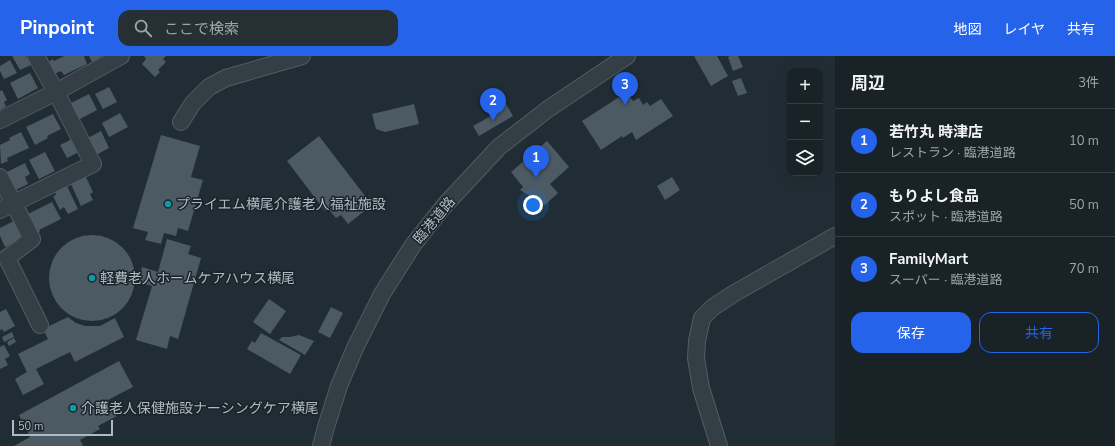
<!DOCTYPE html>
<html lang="ja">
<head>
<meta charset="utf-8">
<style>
	:root { --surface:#192227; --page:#262f33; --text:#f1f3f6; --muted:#9fa4a7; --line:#373f44; --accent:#2563eb }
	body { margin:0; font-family:"Nunito Sans","Noto Sans JP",sans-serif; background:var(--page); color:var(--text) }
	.controls { position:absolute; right:12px; top:12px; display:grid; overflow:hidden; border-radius:8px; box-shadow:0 4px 16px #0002 }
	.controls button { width:36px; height:36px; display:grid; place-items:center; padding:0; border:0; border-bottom:1px solid var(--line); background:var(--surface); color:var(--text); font:20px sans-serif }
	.scale { position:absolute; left:12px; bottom:10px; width:101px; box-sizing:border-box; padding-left:4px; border:2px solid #aeb9c2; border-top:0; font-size:11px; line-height:14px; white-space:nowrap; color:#aeb9c2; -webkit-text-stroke:3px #1a2329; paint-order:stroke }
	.you { position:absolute; left:533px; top:149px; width:14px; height:14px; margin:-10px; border:3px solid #fff; border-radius:50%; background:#1a73e8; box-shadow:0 0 0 6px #1a73e833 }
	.badge { display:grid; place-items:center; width:26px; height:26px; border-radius:50%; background:var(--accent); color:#fff; font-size:13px; font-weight:700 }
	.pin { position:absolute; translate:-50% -33px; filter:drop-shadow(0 1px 2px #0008) }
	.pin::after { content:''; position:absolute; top:21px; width:14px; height:12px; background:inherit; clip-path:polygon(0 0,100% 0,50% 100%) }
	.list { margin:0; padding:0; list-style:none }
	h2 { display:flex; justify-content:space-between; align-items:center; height:52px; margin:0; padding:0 16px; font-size:17px }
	h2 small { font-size:13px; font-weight:400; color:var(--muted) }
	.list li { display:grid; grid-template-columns:26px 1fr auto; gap:12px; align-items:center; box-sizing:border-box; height:64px; padding:0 16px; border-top:1px solid var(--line) }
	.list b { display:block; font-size:15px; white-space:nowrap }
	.list p { margin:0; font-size:13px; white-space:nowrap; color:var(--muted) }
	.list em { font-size:13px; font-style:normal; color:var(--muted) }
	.actions { display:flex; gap:8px; padding:12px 16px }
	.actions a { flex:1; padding:9px 0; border:1px solid var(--accent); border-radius:12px; text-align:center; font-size:14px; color:var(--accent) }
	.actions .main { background:var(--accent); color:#fff }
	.icon { flex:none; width:22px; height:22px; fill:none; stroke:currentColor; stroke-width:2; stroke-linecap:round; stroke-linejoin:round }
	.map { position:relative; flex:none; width:835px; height:390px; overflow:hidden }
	header { display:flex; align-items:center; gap:24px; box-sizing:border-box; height:56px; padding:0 20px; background:var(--accent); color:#fff }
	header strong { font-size:19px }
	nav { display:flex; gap:22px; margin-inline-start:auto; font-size:14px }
	.search { width:280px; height:36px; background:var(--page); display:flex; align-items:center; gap:10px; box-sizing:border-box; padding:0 14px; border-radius:12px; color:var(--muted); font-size:15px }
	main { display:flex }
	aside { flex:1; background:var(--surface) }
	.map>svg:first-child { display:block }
</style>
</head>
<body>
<header>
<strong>Pinpoint</strong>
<div class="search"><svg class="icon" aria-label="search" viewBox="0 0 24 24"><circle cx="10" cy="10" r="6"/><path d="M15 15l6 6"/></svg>ここで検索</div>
<nav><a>地図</a><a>レイヤ</a><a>共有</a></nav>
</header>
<main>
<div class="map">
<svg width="835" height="390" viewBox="0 0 835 390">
	<rect width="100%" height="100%" fill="#212d34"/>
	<path fill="#4c5a63" d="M 12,0 L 26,0 L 31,9 L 20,14 Z
		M 64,0 L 84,0 L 87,8 L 64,19 L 61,15 L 54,18 L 48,6 L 53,3 L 54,5 Z
		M 89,0 L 102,0 L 92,6 Z
		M 144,0 L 166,0 L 163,3 L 166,6 L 158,14 L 160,16 L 155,21 L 142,8 L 146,3 Z
		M 694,0 L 717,0 L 728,20 L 711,30 Z
		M 730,0 L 738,0 L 743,11 L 733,15 L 728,1 Z
		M 10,4 L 17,17 L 4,23 L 0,15 L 0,10 Z
		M 30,17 L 38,32 L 18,43 L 10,27 Z
		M 741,22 L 747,37 L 738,40 L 732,25 Z
		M 109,31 L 117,46 L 103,53 L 95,38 Z
		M 2,34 L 7,44 L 4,46 L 6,50 L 0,54 L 0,35 Z
		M 627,36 L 633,45 L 639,42 L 643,49 L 647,46 L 650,50 L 661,43 L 673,60 L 636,84 L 632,76 L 623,82 L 622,80 L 601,94 L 582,65 Z
		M 89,38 L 97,54 L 78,64 L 69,48 Z
		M 505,46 L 513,60 L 479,80 L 473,70 L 491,60 L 488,56 Z
		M 414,48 L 419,68 L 385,76 L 376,73 L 372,58 Z
		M 120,57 L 128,71 L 109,81 L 102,67 Z
		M 53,58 L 61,73 L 47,80 L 48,82 L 35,89 L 26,71 Z
		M 101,75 L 109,92 L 94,100 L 86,83 Z
		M 21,76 L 29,92 L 7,102 L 8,105 L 1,108 L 0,89 L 10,84 L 9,82 Z
		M 161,79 L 200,90 L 191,121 L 203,124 L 188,175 L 178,172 L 176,180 L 164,177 L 161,188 L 145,184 L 148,176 L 133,172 Z
		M 319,80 L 372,149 L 348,168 L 341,159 L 336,162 L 329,154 L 325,155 L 287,105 Z
		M 72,83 L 79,96 L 67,102 L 60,89 Z
		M 547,85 L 569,111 L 550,128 L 558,137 L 545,149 L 520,134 L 523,131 L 511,116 Z
		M 45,96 L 55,115 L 39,123 L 29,104 Z
		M 25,107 L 30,118 L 25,121 L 28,128 L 14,135 L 5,117 Z
		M 85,119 L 93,136 L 90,138 L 93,144 L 81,150 L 70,126 Z
		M 672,121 L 680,134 L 665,144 L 657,130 Z
		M 66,128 L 78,153 L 68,158 L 64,151 L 60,154 L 53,140 L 56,139 L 54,133 Z
		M 52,146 L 61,163 L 39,174 L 40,176 L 36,178 L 26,159 Z
		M 14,165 L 22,182 L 5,191 L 0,180 L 0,172 Z
		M49 222a43 43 0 1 1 86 0a43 43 0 1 1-86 0Z
		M 167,183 L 191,190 L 188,198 L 201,202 L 178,283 L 170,280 L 167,293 L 136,284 L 152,230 L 138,226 L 142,211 L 158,216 Z
		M 269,243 L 286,255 L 270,278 L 253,266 Z
		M 331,251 L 343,257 L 330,282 L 318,276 Z
		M 6,253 L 15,270 L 4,276 L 2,273 L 0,274 L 0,256 Z
		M 68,261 L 76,267 L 85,270 L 100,270 L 115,262 L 124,281 L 75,306 L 70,296 L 36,313 L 44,328 L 23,339 L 15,323 L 27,316 L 18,298 L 48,283 L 43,273 Z
		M 12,276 L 14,281 L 4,286 L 2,281 Z
		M 261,277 L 301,299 L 290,318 L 247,293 L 252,285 L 255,287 Z
		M 299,279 L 314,285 L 305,299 L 279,284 L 282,281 L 290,281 Z
		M 14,282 L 16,286 L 9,290 L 7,286 Z
		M 4,289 L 10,300 L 5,303 L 8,309 L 0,313 L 0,291 Z
		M 119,305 L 133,331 L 108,344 L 117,360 L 98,370 L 100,373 L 80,384 L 83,389 L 81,390 L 14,390 L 30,381 L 19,359 Z"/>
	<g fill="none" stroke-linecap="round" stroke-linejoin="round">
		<g stroke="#525c63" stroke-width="18">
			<path id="minor" d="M 0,64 L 56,36 L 121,0
				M 181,66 L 193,47 L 209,31 L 226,22 L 302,0
				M 0,121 L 32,183 L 7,202 L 40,269
				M 0,154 L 93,108 L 56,36 L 36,0
				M 321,390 L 326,371 L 339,330 L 355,292 L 382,238 L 413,189 L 444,150 L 499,91 L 548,53 L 627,0
				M 719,390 L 701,332 L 696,302 L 697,285 L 702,262 L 712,252 L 733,238 L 835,180"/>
		</g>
		<use href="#minor" stroke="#343e45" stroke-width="16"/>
	</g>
	<g fill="#0f9aa8" stroke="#1a2329" stroke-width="1.5">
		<circle cx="168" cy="148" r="4"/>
		<circle cx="92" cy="222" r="4"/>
		<circle cx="73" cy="352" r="4"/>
	</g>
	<g text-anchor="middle" stroke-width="3" stroke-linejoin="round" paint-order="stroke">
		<g font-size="14" fill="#aeb9c2" stroke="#1a2329" text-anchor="start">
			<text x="176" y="153">プライエム横尾介護老人福祉施設</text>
			<text x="100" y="227">軽費老人ホームケアハウス横尾</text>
			<text x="81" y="357">介護老人保健施設ナーシングケア横尾</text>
		</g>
		<g font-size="14" fill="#aeb9c2" stroke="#1a2329">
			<text transform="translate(434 164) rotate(-50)" y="5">臨港道路</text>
		</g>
	</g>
</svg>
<div class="controls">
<button>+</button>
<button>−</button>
<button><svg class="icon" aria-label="layers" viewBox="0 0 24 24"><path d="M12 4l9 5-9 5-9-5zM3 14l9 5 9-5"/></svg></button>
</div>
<div class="scale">50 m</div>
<div class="you"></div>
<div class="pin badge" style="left:536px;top:122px">1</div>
<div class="pin badge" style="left:493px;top:65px">2</div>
<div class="pin badge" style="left:625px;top:49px">3</div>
</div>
<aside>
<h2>周辺<small>3件</small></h2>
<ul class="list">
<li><span class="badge">1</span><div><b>若竹丸 時津店</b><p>レストラン · 臨港道路</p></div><em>10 m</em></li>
<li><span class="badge">2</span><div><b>もりよし食品</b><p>スポット · 臨港道路</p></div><em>50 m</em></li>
<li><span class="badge">3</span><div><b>FamilyMart</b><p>スーパー · 臨港道路</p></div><em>70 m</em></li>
</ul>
<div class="actions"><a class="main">保存</a><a>共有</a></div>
</aside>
</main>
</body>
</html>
